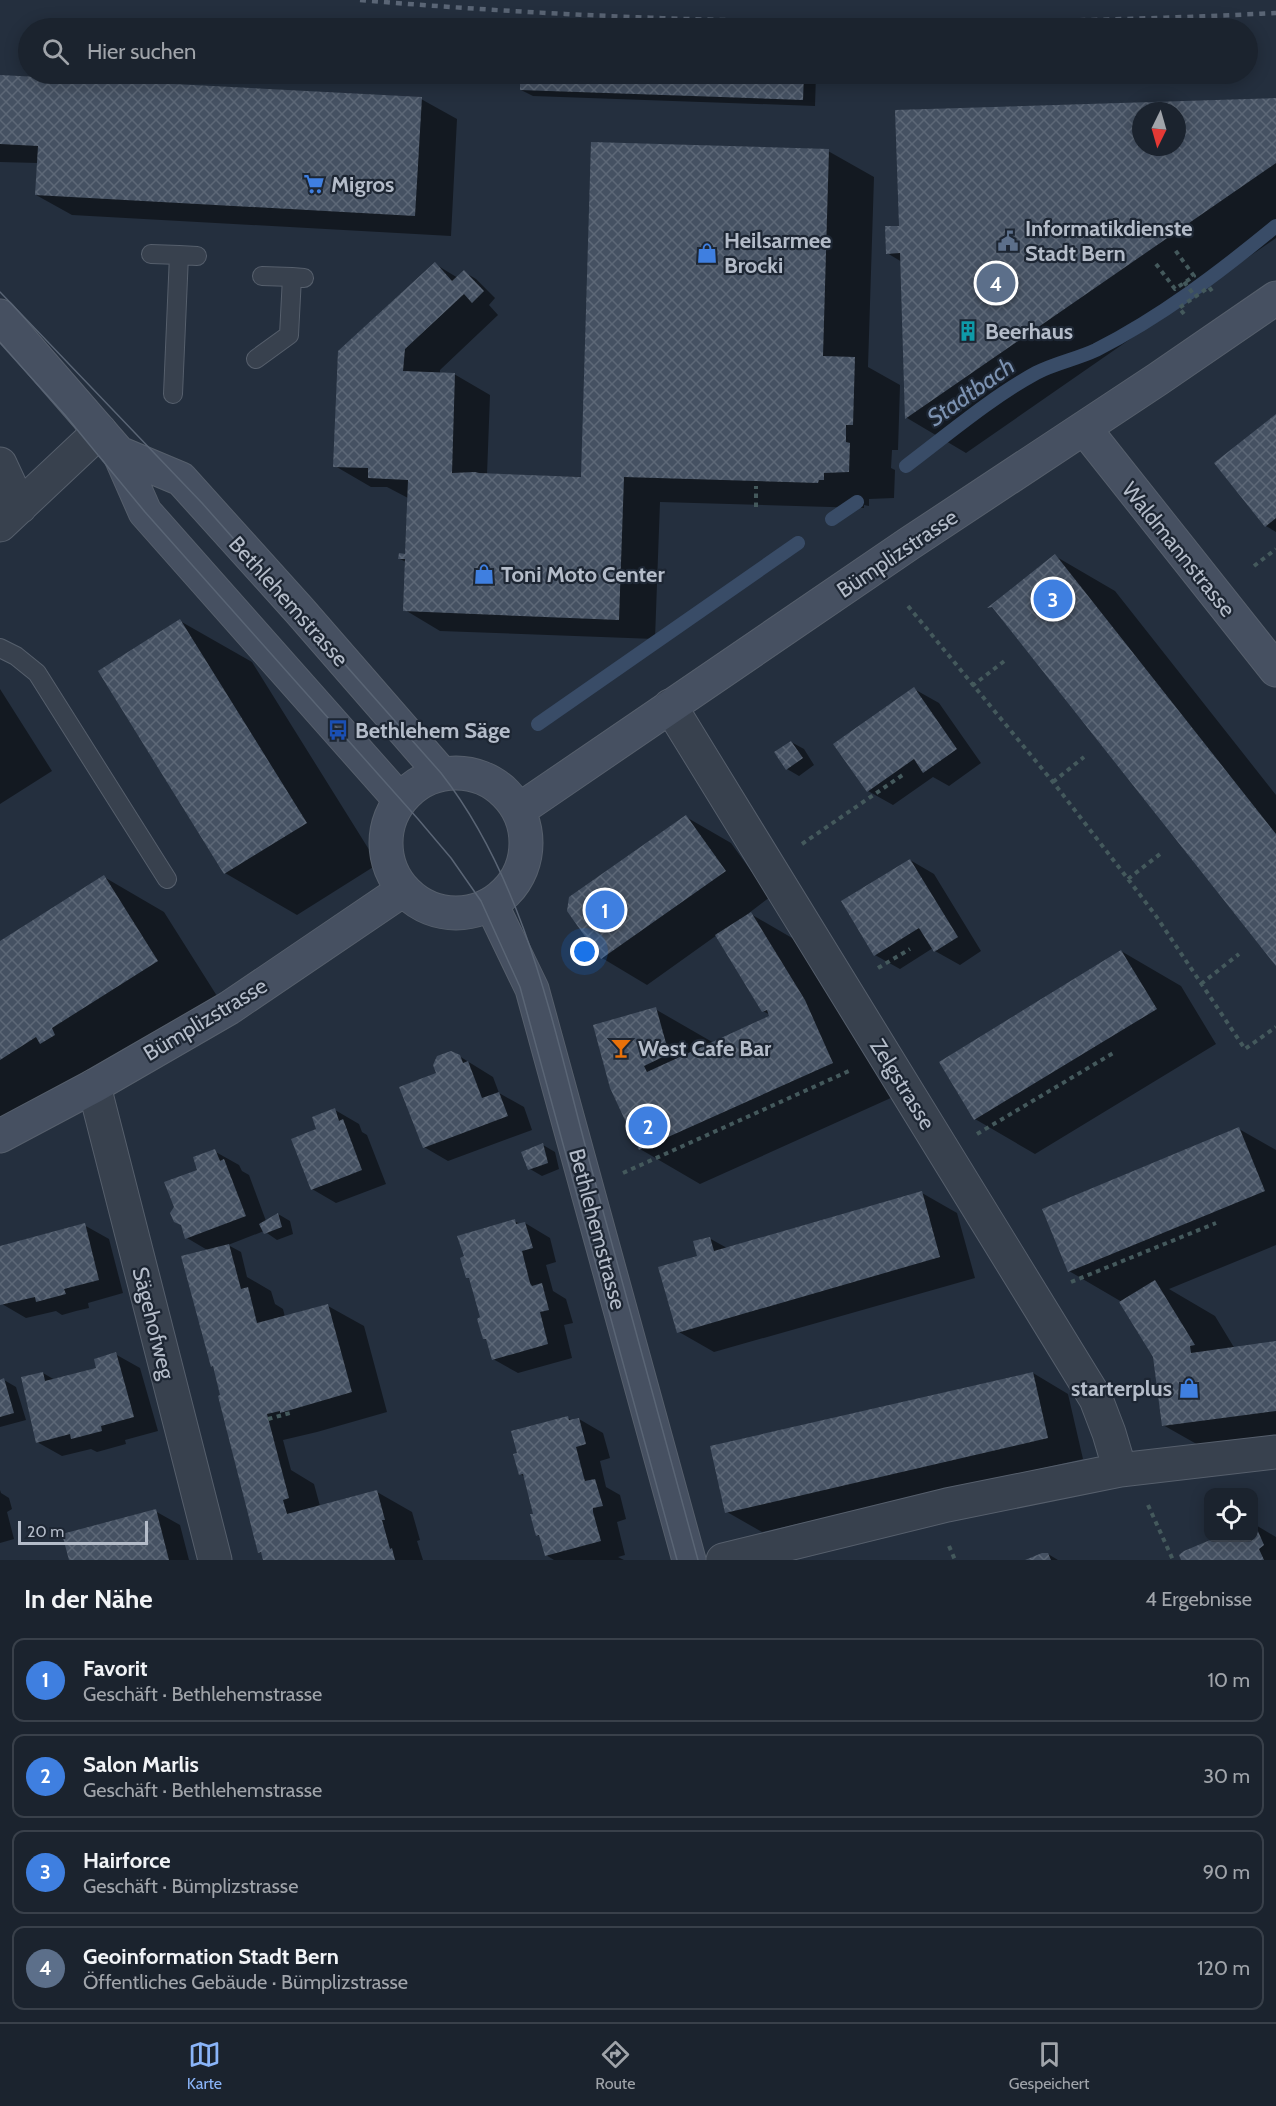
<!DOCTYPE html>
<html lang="de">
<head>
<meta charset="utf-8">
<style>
	:root { --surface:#1b232e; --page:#282f3a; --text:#f1f3f6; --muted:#a0a4aa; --line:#39404a; --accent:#8ab4f8 }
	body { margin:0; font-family:Cabin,sans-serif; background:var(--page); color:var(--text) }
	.controls { position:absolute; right:18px; bottom:18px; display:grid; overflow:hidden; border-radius:12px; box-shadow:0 3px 15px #0003 }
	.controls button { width:54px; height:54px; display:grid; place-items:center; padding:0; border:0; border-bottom:2px solid var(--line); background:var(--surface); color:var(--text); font:30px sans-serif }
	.compass { position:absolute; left:1132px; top:102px; width:54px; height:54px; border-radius:50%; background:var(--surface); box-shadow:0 3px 15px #0003; rotate:185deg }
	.scale { position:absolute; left:18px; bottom:15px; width:130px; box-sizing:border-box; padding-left:6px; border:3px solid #b4bcc9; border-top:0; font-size:16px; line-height:21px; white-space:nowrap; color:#b4bcc9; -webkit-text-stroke:4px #1d2633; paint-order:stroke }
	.you { position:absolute; left:585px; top:952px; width:21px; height:21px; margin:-15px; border:4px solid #fff; border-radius:50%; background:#1a73e8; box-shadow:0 0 0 9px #1a73e833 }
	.badge { display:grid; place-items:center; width:39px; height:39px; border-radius:50%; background:var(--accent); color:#fff; font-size:20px; font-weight:700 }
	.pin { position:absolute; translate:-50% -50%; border:3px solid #fff; box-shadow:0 2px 6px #0006 }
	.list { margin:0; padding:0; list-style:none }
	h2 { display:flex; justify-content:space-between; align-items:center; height:78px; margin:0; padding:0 24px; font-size:26px }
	h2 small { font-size:20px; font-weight:400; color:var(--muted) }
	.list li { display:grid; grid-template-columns:39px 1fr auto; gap:18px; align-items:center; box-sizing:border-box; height:84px; margin:0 12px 12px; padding:0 12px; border:2px solid var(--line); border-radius:12px }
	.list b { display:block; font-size:22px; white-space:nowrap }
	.list p { margin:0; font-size:20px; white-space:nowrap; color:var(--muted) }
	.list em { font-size:20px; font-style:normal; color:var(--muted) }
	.icon { flex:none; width:33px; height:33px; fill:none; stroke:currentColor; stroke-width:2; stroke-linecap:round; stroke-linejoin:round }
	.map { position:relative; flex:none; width:1276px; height:1560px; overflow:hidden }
	.search { position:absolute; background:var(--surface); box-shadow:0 3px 15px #0003; left:18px; right:18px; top:18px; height:66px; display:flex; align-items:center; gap:15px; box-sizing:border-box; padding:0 21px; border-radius:33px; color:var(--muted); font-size:22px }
	.sheet { height:462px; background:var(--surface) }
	nav { display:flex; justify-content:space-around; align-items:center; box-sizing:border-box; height:84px; border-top:2px solid var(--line); background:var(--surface); font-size:16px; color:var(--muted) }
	nav a { display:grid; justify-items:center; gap:3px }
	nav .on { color:var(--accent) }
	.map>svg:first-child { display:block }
</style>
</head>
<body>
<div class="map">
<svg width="1276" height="1560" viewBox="0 0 1276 1560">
	<defs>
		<pattern id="building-cross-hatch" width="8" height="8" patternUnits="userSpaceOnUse" patternTransform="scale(1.5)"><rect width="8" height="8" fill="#455162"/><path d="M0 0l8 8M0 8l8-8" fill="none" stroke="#5d6877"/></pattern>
	</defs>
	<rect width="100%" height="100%" fill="#242f3e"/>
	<path fill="#0007" fill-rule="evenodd" d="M 522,74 L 816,74 L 815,106 L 533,96 L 521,90 Z
		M 0,76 L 421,99 L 457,119 L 451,236 L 72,215 L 36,195 L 38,163 L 0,162 Z
		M 1276,100 L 1276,238 L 966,453 L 907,418 L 902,262 L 887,253 L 901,228 L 896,112 ZM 1141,111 L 1177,111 L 1177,147 L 1141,147 Z
		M 828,151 L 874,177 L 868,367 L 900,385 L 898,450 L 892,450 L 891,468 L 895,470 L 894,498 L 869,499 L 869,506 L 864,505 L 864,508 L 660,502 L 655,639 L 440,631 L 405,610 L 406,562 L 400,559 L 407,555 L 408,498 L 387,487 L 371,487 L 335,466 L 435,264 L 458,278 L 464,272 L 476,279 L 495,298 L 489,305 L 498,315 L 440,370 L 440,374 L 454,374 L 490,395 L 487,475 L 588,477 Z
		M 1276,416 L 1276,532 L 1266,526 Z
		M 1055,556 L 1115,591 L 1276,795 L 1276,963 Z
		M 180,621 L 252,662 L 378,864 L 297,915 L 225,873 Z
		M 0,689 L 52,771 L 0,804 Z
		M 914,689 L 939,703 L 981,763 L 949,786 L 933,777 L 893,805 L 868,791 Z
		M 791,742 L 804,749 L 814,765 L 799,776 L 787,769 Z
		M 686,817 L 731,843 L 770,897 L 749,913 L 811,949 L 893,1097 L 700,1184 L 640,1149 L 612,1088 L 655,1009 L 714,1043 L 772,1016 L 763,1011 L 717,935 L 647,985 L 602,958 Z
		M 910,860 L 934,874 L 981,951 L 960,965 L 935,951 L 933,948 L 900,969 L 875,955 Z
		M 104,877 L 164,912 L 217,996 L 115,1069 L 0,1119 L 0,942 Z
		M 1121,951 L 1181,986 L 1216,1044 L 1035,1154 L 975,1119 Z
		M 459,1056 L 493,1077 L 499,1093 L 524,1107 L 532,1130 L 448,1161 L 424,1147 Z
		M 335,1110 L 359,1124 L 362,1132 L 367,1135 L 386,1184 L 336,1203 L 312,1189 L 318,1130 Z
		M 1239,1129 L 1276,1150 L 1276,1245 L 1169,1289 L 1215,1316 L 1235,1349 L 1276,1343 L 1276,1452 L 1223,1459 L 1163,1425 L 1154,1357 L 1122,1302 L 1069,1271 Z
		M 543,1145 L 555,1152 L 559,1169 L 542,1176 L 530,1169 Z
		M 214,1151 L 239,1165 L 242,1171 L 249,1175 L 266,1221 L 278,1214 L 290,1221 L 293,1234 L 277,1240 L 264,1231 L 228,1245 L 241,1252 L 247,1277 L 271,1291 L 275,1304 L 283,1309 L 285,1317 L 328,1306 L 364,1326 L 387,1412 L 317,1432 L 283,1440 L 291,1470 L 314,1484 L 320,1506 L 377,1492 L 412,1512 L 420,1540 L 417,1541 L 423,1560 L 264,1560 L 263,1554 L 260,1552 L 214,1367 L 212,1366 L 209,1251 L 187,1238 L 199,1171 Z
		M 922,1193 L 957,1213 L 975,1278 L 714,1352 L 679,1332 L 699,1257 L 709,1238 L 727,1248 Z
		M 514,1221 L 520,1224 L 525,1223 L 550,1238 L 556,1262 L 546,1265 L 553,1291 L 566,1299 L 573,1323 L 564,1325 L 572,1358 L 518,1373 L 493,1359 L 488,1341 L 484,1338 L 482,1318 L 471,1280 L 467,1277 Z
		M 84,1225 L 109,1239 L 123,1293 L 88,1303 L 89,1308 L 76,1311 L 62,1315 L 56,1311 L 26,1318 L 2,1304 L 0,1247 Z
		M 115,1354 L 140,1368 L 158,1431 L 125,1440 L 126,1444 L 97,1452 L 91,1449 L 62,1456 L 37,1442 L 43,1373 L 55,1380 L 98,1369 Z
		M 1033,1373 L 1068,1394 L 1083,1459 L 762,1532 L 727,1512 Z
		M 4,1380 L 16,1387 L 26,1420 L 0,1427 L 0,1381 Z
		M 568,1418 L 573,1421 L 579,1419 L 603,1433 L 610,1458 L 600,1461 L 606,1487 L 620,1495 L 626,1519 L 617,1522 L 625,1555 L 618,1557 L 624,1560 L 554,1560 L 546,1555 L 541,1537 L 537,1535 L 535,1515 L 525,1477 L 520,1474 Z
		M 0,1490 L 1,1493 L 9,1498 L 12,1509 L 7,1512 L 14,1539 L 0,1543 Z
		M 155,1511 L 180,1525 L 189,1560 L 71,1560 Z
		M 1254,1524 L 1276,1537 L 1276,1560 L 1183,1560 L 1181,1556 L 1221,1538 L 1254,1538 Z
		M 1048,1554 L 1058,1560 L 1032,1560 Z"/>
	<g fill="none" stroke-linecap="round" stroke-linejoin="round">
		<path stroke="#394c67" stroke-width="14" d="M 906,466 C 947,435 992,397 1036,373 C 1055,363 1077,359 1096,350 C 1161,317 1220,272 1276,226
			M 832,519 L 857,502
			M 538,724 L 798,543"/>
	</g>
	<path fill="url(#building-cross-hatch)" fill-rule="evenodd" d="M 520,74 L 804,74 L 803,100 L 520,90 Z
		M 0,75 L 422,97 L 415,216 L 35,195 L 38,146 L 0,144 Z
		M 1276,98 L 1276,163 L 905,419 L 900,253 L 886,254 L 885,226 L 899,226 L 895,110 ZM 1141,111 L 1177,111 L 1177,147 L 1141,147 Z
		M 591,142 L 829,149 L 823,356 L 855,357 L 853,425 L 846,425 L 846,442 L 850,443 L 849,472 L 824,473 L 824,480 L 819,480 L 818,483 L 624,477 L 619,620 L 403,611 L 405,559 L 398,559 L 399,553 L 405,554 L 408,480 L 368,478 L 368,468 L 333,467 L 338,351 L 435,262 L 452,281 L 464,270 L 484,291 L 472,303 L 464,294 L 405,349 L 403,371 L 455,373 L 452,473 L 475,472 L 479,473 L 581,477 Z
		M 1276,414 L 1276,518 L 1265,527 L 1214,463 Z
		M 1055,554 L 1276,834 L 1276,966 L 992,607 L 987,608 Z
		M 180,619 L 307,823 L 224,874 L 98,671 Z
		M 914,687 L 957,749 L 923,773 L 914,759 L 867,792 L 833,744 Z
		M 791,741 L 803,758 L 786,770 L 774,752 Z
		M 686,815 L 726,871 L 601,959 L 567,911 L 569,897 Z
		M 910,859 L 958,937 L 934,952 L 919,928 L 874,956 L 841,901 Z
		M 104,875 L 158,961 L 52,1028 L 55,1035 L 40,1044 L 36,1037 L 0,1060 L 0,941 Z
		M 751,912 L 805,1000 L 833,1063 L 639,1150 L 610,1088 L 593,1025 L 656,1007 L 669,1054 L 644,1066 L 647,1072 L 769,1016 L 767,1010 L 762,1012 L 715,935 Z
		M 1121,950 L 1157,1009 L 974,1120 L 939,1062 Z
		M 451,1051 L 460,1055 L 463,1063 L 468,1061 L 482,1098 L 499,1092 L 508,1116 L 423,1148 L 399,1087 L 436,1073 L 433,1065 L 437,1056 Z
		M 335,1108 L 339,1121 L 343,1119 L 362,1170 L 311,1190 L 291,1139 L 316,1129 L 312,1117 Z
		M 1239,1127 L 1265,1191 L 1068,1272 L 1042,1209 Z
		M 543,1143 L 548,1163 L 528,1170 L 521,1152 Z
		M 215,1149 L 220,1161 L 224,1159 L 246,1216 L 185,1239 L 181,1225 L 174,1222 L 170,1213 L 174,1207 L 164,1182 L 197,1170 L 193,1157 Z
		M 922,1191 L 940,1257 L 677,1333 L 658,1267 L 697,1256 L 693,1241 L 710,1237 L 714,1251 Z
		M 278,1213 L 282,1227 L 264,1234 L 259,1224 Z
		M 515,1219 L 516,1224 L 525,1222 L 533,1248 L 522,1251 L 530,1283 L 532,1286 L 542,1283 L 549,1310 L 540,1312 L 548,1344 L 492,1360 L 486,1339 L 483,1339 L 477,1319 L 480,1317 L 469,1278 L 466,1278 L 460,1258 L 464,1256 L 457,1236 Z
		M 85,1223 L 99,1280 L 64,1289 L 66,1294 L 36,1302 L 35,1297 L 0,1305 L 0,1246 Z
		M 229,1244 L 241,1289 L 248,1287 L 257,1323 L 328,1304 L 352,1392 L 280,1413 L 280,1411 L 267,1414 L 289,1498 L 283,1500 L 287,1514 L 377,1490 L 385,1520 L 382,1520 L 390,1549 L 392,1548 L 395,1560 L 263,1560 L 261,1552 L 258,1553 L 218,1396 L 220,1395 L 213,1366 L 211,1367 L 181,1256 Z
		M 1155,1280 L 1195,1345 L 1190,1346 L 1191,1353 L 1276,1341 L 1276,1411 L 1162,1426 L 1153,1357 L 1119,1302 Z
		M 116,1352 L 134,1417 L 101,1426 L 102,1431 L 79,1437 L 71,1439 L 70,1434 L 36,1443 L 21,1377 L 43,1372 L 45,1381 L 96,1368 L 94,1359 Z
		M 1033,1372 L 1048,1438 L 725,1513 L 710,1446 Z
		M 4,1378 L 14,1413 L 0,1417 L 0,1380 Z
		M 568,1416 L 569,1420 L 579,1418 L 586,1444 L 576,1447 L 584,1478 L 585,1481 L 595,1479 L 603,1506 L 593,1508 L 593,1512 L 601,1541 L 545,1556 L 539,1535 L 536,1536 L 530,1514 L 533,1514 L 523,1474 L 519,1475 L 513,1454 L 517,1453 L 511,1431 Z
		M 156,1509 L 169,1560 L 69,1560 L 62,1534 Z
		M 1254,1522 L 1264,1545 L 1259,1549 L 1264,1560 L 1181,1560 L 1179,1555 L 1184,1551 L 1215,1538 L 1254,1538 Z
		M 1042,1553 L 1048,1553 L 1051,1560 L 1025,1560 Z"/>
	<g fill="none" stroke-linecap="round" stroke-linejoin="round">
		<g stroke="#565f6c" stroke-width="20">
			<path id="lane" d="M 151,254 L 179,255
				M 262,276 L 292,277
				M 256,359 L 289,335 L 292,277 L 304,278
				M 173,394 L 179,255 L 197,256
				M 0,648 L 16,656 L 37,673 L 167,879"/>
		</g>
		<g stroke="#565f6c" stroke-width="35">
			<path id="street" d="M 0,464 L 20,507
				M 0,525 L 100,431
				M 670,706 L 1096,1399 L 1109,1433 L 1120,1470
				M 94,1086 L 215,1560
				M 723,1560 L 947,1505 L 1120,1470 L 1276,1452"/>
		</g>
		<g stroke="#565f6c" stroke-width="35">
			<path id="secondary" d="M 0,316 L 119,453 L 145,512 L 400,800
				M 1084,428 L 1276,670
				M 119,453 L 181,479 L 300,611 L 441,773
				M386 843a70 70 0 1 1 140 0a70 70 0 1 1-140 0Z
				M 519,810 L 910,543 L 1158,379 L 1276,298
				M 491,904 L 532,989 L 689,1560
				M 0,1136 L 94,1086 L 229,1008 L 403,890"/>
		</g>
		<path stroke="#44595c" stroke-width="4" stroke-dasharray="4.5 4.5" stroke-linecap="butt" d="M 1156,264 L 1175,289 L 1194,276 L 1175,250
			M 1184,282 L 1195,296
			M 1184,314 L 1179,308 L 1209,287 L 1214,294
			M 756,507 L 756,486
			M 1254,566 L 1276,549
			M 908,606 L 1053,782 L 1128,879 L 1156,916 L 1245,1049 L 1276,1027
			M 972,686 L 1007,659
			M 1053,782 L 1084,757
			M 802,844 L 904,774
			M 1128,879 L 1160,854
			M 878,968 L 910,949
			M 1201,984 L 1239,954
			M 977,1134 L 1115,1052
			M 623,1173 L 849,1071
			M 1071,1282 L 1216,1223
			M 268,1419 L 290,1413
			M 1148,1505 L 1173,1560
			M 949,1546 L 955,1560"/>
		<use href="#lane" stroke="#38414e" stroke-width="18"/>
		<use href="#street" stroke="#38414e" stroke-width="33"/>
		<use href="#secondary" stroke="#465061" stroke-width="33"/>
		<path stroke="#5a6575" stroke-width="1.5" d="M 0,292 L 202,503 L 441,773 C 526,882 553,1026 588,1156 C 625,1291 661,1425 698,1560
			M 0,343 L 65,415 L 145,512 L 418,819 L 451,858 L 481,901 L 520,987 L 677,1560"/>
		<path stroke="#5a6575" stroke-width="4.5" stroke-dasharray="6 6" stroke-linecap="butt" d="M 360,0 C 665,26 971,28 1276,13"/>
	</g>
	<defs>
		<g id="supermarket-bare" transform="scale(1.62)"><path d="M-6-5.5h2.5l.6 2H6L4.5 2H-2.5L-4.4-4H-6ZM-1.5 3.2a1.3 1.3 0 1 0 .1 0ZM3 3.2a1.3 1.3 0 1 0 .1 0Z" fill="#3f7fe0" stroke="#1d2633" stroke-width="2.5" paint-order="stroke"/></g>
		<g id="civic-bare" transform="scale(1.62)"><path d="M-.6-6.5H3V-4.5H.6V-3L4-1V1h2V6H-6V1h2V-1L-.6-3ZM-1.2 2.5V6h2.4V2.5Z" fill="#5c6f8a" stroke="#1d2633" stroke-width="2.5" paint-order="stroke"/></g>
		<g id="shop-bare" transform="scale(1.62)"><path d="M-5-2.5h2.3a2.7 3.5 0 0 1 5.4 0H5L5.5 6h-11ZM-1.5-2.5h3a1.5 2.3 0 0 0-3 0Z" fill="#3f7fe0" stroke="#1d2633" stroke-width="2.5" paint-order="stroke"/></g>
		<g id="building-bare" transform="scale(1.62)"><path d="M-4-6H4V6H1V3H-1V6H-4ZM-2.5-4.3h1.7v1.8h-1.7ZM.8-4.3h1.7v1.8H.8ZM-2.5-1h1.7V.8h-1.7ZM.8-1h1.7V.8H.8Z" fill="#0f9aa8" stroke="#1d2633" stroke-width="2.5" paint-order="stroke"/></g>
		<g id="bus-bare" transform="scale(1.62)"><path d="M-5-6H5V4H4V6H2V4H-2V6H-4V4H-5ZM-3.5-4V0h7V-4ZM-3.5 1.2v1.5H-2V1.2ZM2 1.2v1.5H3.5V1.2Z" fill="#1a4fb4" stroke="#1d2633" stroke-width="2.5" paint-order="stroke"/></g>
		<g id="bar-bare" transform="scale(1.62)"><path d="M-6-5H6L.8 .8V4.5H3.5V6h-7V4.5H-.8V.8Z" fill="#e8710a" stroke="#1d2633" stroke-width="2.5" paint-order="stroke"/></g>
	</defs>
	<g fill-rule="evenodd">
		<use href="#supermarket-bare" x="314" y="184"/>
		<use href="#civic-bare" x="1008" y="241"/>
		<use href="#shop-bare" x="707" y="253"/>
		<use href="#building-bare" x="968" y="331"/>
		<use href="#shop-bare" x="484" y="574"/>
		<use href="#bus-bare" x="338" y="730"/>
		<use href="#bar-bare" x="621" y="1048"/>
		<use href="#shop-bare" x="1189" y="1388"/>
	</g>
	<g text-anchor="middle" stroke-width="4.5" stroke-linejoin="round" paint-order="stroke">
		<g font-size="22" font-weight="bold" fill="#b4bcc9" stroke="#1d2633" text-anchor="start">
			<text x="331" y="192">Migros</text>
			<text x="1025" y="236">Informatikdienste<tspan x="1025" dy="25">Stadt Bern</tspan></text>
			<text x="724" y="248">Heilsarmee<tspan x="724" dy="25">Brocki</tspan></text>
			<text x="985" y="339">Beerhaus</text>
			<text x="501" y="582">Toni Moto Center</text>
			<text x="355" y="738">Bethlehem Säge</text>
			<text x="638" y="1056">West Cafe Bar</text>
			<text x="1172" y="1396" text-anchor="end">starterplus</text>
		</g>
		<g font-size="22" fill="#b4bcc9" stroke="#1d2633">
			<text transform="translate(1179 549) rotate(51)" y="8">Waldmannstrasse</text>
			<text transform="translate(897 553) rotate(-34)" y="8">Bümplizstrasse</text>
			<text transform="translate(289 601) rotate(48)" y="8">Bethlehemstrasse</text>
			<text transform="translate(205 1019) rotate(-31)" y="8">Bümplizstrasse</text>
			<text transform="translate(903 1084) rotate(58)" y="8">Zelgstrasse</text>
			<text transform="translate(598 1229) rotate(75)" y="8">Bethlehemstrasse</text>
			<text transform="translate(154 1323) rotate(76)" y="8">Sägehofweg</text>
		</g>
		<g font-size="24" font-style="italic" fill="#7c92b1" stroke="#1d2633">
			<text transform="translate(971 392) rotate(-35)" y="8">Stadtbach</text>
		</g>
	</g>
</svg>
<div class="controls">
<button><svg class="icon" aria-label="locate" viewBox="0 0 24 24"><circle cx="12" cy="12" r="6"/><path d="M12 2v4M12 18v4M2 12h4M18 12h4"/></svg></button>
</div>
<svg class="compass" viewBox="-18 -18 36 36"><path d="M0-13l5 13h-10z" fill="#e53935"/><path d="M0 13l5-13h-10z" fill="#a0a4aa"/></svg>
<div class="scale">20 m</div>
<div class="you"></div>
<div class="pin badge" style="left:605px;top:910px;background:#3f7fe0">1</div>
<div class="pin badge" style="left:648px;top:1126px;background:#3f7fe0">2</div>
<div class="pin badge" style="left:1053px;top:599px;background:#3f7fe0">3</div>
<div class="pin badge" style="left:996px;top:283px;background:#5c6f8a">4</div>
<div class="search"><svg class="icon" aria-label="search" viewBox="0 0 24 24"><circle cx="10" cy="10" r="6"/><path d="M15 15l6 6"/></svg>Hier suchen</div>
</div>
<section class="sheet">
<h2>In der Nähe<small>4 Ergebnisse</small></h2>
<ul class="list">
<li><span class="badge" style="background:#3f7fe0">1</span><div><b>Favorit</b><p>Geschäft · Bethlehemstrasse</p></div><em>10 m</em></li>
<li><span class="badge" style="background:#3f7fe0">2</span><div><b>Salon Marlis</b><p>Geschäft · Bethlehemstrasse</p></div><em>30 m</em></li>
<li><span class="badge" style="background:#3f7fe0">3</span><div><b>Hairforce</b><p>Geschäft · Bümplizstrasse</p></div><em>90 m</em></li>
<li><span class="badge" style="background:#5c6f8a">4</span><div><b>Geoinformation Stadt Bern</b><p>Öffentliches Gebäude · Bümplizstrasse</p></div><em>120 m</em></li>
</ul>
</section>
<nav>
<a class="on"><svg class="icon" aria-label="map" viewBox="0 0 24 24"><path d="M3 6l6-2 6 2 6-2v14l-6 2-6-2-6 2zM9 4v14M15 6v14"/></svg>Karte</a>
<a><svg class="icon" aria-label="directions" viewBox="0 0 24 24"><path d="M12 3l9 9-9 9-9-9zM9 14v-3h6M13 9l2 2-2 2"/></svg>Route</a>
<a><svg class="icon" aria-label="saved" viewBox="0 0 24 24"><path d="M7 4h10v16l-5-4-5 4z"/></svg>Gespeichert</a>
</nav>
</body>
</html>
